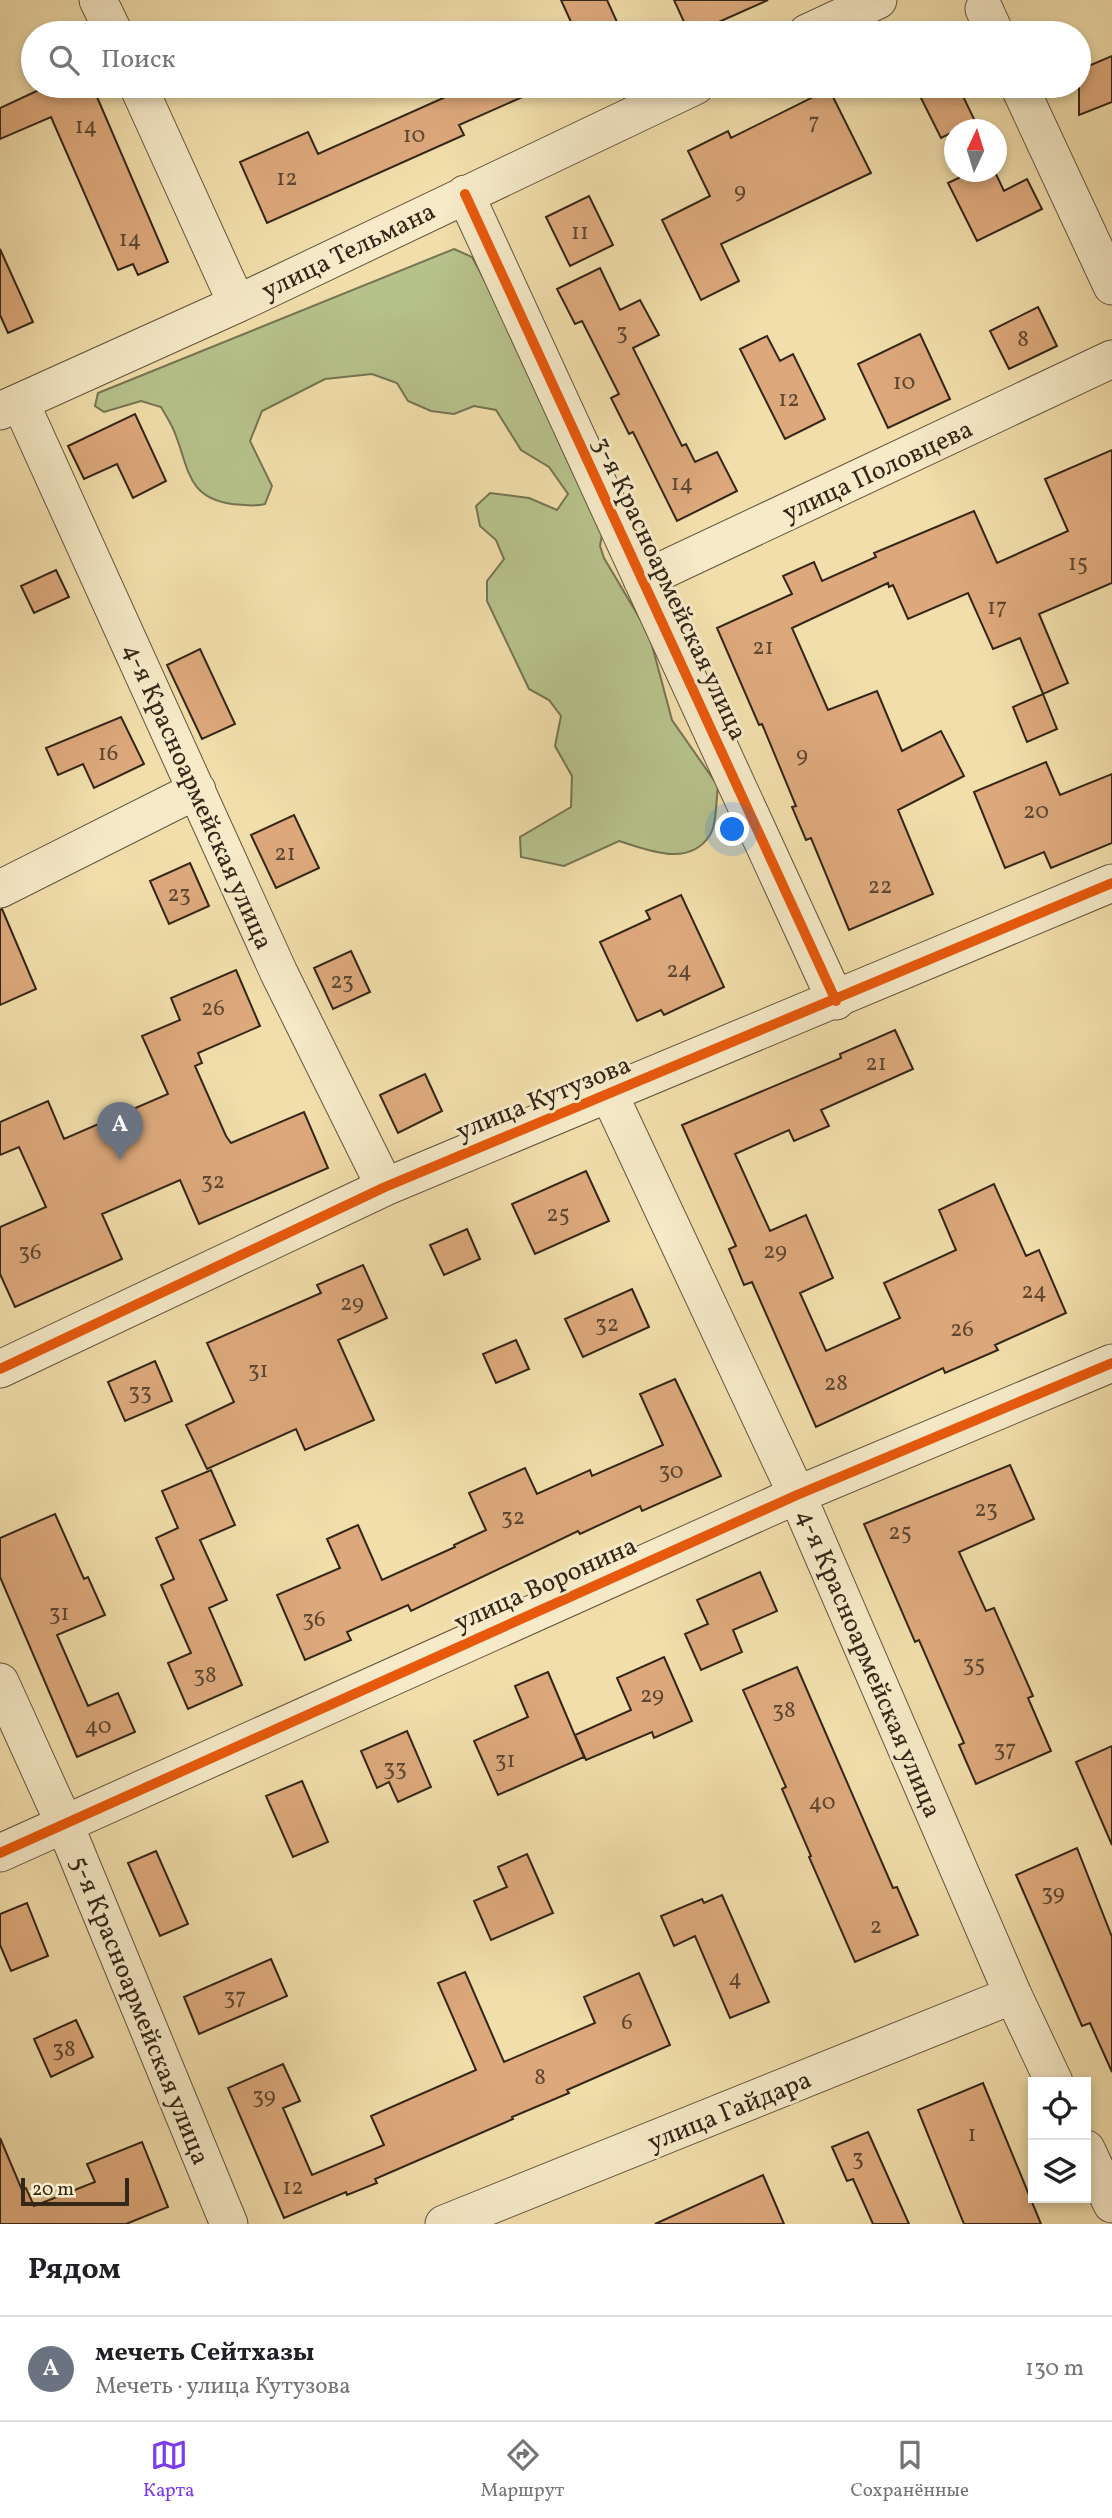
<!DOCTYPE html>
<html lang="ru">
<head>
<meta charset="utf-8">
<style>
	:root { --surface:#fff; --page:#f6f6f6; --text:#202124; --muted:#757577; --line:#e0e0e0; --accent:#7c3aed }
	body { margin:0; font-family:Vollkorn,serif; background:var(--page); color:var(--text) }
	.controls { position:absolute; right:21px; bottom:21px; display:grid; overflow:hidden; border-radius:0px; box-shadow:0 4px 10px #0003 }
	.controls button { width:63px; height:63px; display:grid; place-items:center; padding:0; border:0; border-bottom:2px solid var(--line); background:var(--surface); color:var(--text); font:35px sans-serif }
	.compass { position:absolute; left:944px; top:119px; width:63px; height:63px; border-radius:50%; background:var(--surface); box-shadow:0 4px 10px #0003; rotate:4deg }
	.scale { position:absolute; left:21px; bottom:18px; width:108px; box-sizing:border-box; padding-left:7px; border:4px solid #342618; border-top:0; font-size:19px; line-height:24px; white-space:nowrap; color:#342618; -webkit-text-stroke:5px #f6eac8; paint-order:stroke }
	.you { position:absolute; left:733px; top:830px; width:24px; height:24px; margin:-18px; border:5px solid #fff; border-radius:50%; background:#1a73e8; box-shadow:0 0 0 10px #1a73e833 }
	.badge { display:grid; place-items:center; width:46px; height:46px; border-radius:50%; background:var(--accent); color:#fff; font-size:23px; font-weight:700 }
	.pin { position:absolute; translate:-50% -58px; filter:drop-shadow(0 2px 4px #0008) }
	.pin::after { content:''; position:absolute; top:37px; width:24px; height:21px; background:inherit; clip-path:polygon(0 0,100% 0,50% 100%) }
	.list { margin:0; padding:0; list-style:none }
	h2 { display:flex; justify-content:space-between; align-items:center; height:91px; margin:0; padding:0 28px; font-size:30px }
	h2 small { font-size:23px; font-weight:400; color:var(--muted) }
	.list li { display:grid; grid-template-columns:46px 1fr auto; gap:21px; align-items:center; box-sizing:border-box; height:105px; padding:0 28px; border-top:2px solid var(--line) }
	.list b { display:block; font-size:26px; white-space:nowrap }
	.list p { margin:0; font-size:23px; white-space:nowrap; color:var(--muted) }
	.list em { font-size:23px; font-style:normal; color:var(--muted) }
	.icon { flex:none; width:38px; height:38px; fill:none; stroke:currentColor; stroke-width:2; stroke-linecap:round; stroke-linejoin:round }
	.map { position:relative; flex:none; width:1112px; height:2224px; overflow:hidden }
	.search { position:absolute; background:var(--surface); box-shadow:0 4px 10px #0003; left:21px; right:21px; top:21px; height:77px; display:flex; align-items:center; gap:18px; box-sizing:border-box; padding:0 24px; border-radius:38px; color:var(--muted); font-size:26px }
	.sheet { height:196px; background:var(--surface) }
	nav { display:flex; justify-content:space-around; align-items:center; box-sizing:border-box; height:98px; border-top:2px solid var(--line); background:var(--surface); font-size:19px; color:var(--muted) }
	nav a { display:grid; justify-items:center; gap:4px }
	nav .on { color:var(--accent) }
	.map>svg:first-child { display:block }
</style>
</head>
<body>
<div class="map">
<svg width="1112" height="2224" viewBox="0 0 1112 2224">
	<rect width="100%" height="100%" fill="#f1deab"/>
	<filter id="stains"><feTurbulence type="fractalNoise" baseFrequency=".00286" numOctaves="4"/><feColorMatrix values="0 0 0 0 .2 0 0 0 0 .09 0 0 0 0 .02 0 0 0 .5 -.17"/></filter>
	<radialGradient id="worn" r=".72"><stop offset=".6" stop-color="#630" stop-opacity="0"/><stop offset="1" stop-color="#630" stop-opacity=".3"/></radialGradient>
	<path fill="#b7c28b" stroke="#767452" stroke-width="2" d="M 454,249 L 472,257 L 607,507 L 600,546 L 604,558 L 649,634 L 672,720 L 718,786 C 716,799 717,824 710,835 C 689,868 648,850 619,841 L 564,866 L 521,857 L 520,837 L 571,807 L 572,776 L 555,746 L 561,716 L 549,700 L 529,689 L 487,601 L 487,581 L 504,559 L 496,540 L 480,526 L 476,506 L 490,493 L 529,498 L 557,510 L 568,494 L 549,467 L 521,450 L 496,410 L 474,406 L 454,414 L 431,411 L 408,401 L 397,383 L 372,374 L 325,379 L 262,411 L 250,441 L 272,486 L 265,504 C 253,507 243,505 232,504 C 188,498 189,470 176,436 C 173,426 166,416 161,407 L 141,401 L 104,412 L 95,406 L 98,393 Z"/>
	<path fill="#dda97c" stroke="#342618" stroke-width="2" d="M 561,0 L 607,0 L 622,33 L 576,33 Z
		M 674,0 L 768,0 L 694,33 L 689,33 Z
		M 1112,56 L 1112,102 L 1079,115 L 1079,70 Z
		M 37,86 L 117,86 L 97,97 L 168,262 L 138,275 L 133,264 L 118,270 L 51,117 L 0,139 L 0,108 L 39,90 Z
		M 470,86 L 534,86 L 536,91 L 459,125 L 464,135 L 267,223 L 240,162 L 308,132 L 318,154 Z
		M 915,86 L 958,86 L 975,121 L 941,138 Z
		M 829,89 L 871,173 L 721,244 L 739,281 L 701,300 L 662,220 L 710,196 L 688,151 L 728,131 L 731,138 Z
		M 971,172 L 995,172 L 1004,191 L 1027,179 L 1042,209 L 977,241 L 948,183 Z
		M 589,196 L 613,245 L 570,266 L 546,217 Z
		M 0,249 L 33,322 L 8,333 L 0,315 Z
		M 600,268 L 620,310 L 640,300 L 659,335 L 633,348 L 682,446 L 686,444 L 695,462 L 717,452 L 737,491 L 677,521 L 633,432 L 629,434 L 611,398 L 619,394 L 582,321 L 575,324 L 557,289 Z
		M 1038,307 L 1057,346 L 1009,369 L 990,331 Z
		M 920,334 L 950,399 L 888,428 L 858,364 Z
		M 767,336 L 780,361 L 793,354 L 825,419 L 785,439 L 740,349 Z
		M 135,414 L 166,481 L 133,498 L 117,464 L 84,479 L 68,446 Z
		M 1112,450 L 1112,583 L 1039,614 L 1068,683 L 1043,694 L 1020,638 L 993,649 L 968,593 L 908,619 L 893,585 L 889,587 L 888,583 L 792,628 L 828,710 L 877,691 L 902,751 L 941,731 L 964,776 L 898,810 L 933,894 L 849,930 L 811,838 L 806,840 L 792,807 L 796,806 L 762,724 L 759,725 L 717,628 L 792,594 L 783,576 L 814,562 L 822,581 L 876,557 L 874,553 L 974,511 L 997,563 L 1068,531 L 1045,479 Z
		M 56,570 L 69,597 L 34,613 L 21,586 Z
		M 200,649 L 235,724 L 202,739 L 167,665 Z
		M 1043,694 L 1057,729 L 1027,742 L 1013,707 Z
		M 121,717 L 144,764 L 94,788 L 83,764 L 58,775 L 46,748 Z
		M 1046,762 L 1060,795 L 1112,774 L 1112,843 L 1051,868 L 1044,852 L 1005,868 L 974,792 Z
		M 294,815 L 319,868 L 276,888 L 251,835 Z
		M 190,863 L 209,906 L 169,924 L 150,881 Z
		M 681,895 L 724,987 L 664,1015 L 661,1010 L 637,1021 L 600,942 L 650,919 L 646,911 Z
		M 2,909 L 36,989 L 0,1005 L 0,910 Z
		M 351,951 L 370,992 L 333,1009 L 314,968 Z
		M 236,970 L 260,1026 L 198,1053 L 202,1063 L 195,1066 L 226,1136 L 231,1143 L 304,1112 L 328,1168 L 199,1224 L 180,1180 L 102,1214 L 122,1259 L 15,1307 L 0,1274 L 0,1227 L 46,1207 L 19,1147 L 0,1155 L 0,1122 L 48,1101 L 64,1139 L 168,1094 L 142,1036 L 180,1020 L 171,998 Z
		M 895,1030 L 913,1069 L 821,1110 L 829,1126 L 794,1141 L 789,1130 L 735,1154 L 770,1231 L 806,1215 L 833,1278 L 800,1293 L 826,1351 L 900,1318 L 884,1283 L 956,1250 L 939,1210 L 994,1184 L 1026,1256 L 1039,1250 L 1066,1313 L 995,1345 L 998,1350 L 945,1373 L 943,1368 L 816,1427 L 752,1282 L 744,1285 L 729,1249 L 736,1246 L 682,1125 L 841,1058 L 840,1054 Z
		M 425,1074 L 442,1111 L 398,1133 L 380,1095 Z
		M 586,1171 L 609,1221 L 535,1254 L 512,1204 Z
		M 467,1229 L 480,1259 L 444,1275 L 430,1245 Z
		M 363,1265 L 387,1318 L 338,1340 L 374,1420 L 305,1450 L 296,1429 L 207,1469 L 186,1425 L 234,1402 L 207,1343 L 321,1293 L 317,1285 Z
		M 632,1289 L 649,1327 L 583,1357 L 565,1319 Z
		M 516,1340 L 529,1369 L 496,1383 L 483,1354 Z
		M 155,1361 L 172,1401 L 125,1421 L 108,1382 Z
		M 675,1379 L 721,1476 L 642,1511 L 640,1506 L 580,1534 L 578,1531 L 411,1611 L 408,1605 L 347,1632 L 351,1640 L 305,1660 L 277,1595 L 340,1568 L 327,1539 L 358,1525 L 382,1580 L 455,1547 L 454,1545 L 486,1530 L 469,1493 L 525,1468 L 537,1494 L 590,1470 L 592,1476 L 663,1445 L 640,1394 Z
		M 1010,1465 L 1034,1519 L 959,1552 L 986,1611 L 994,1608 L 1033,1696 L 1028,1698 L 1051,1751 L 976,1784 L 959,1745 L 964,1743 L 919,1640 L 915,1642 L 864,1524 Z
		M 211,1470 L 235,1525 L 200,1540 L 227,1600 L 209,1608 L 242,1685 L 188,1709 L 168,1663 L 191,1653 L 161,1585 L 174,1579 L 156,1538 L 178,1528 L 162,1491 Z
		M 55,1514 L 84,1579 L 88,1577 L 105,1615 L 57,1635 L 88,1706 L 118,1693 L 135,1732 L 77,1757 L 0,1577 L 0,1538 Z
		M 760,1572 L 777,1611 L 733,1630 L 742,1652 L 701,1670 L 685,1634 L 708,1624 L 697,1600 Z
		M 664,1657 L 692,1721 L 654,1738 L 652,1732 L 586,1760 L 575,1735 L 631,1710 L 617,1678 Z
		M 797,1667 L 893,1888 L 897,1887 L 918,1935 L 855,1962 L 809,1857 L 811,1856 L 782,1789 L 786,1787 L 743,1690 Z
		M 548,1672 L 584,1757 L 498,1795 L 474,1741 L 528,1717 L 515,1686 Z
		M 407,1731 L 431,1787 L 398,1802 L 389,1782 L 377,1788 L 361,1751 Z
		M 1112,1746 L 1112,1845 L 1076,1762 Z
		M 302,1781 L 328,1842 L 293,1857 L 266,1796 Z
		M 1077,1848 L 1112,1937 L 1112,2072 L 1090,2023 L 1082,2026 L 1016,1875 Z
		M 156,1851 L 188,1924 L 160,1936 L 128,1863 Z
		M 527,1854 L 553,1913 L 491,1940 L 474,1901 L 507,1887 L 498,1867 Z
		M 722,1895 L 769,2002 L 730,2018 L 695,1936 L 674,1946 L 661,1916 L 702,1899 L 704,1903 Z
		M 27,1903 L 48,1956 L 11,1971 L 0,1945 L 0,1914 Z
		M 271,1959 L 287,1996 L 199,2034 L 184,1997 Z
		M 465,1972 L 504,2062 L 595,2023 L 584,1997 L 639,1973 L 670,2045 L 567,2090 L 569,2093 L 512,2117 L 513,2119 L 375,2179 L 377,2183 L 347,2195 L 346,2192 L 284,2218 L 228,2088 L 283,2064 L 300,2101 L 283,2108 L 312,2175 L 384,2145 L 371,2116 L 476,2070 L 438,1983 Z
		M 76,2020 L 93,2057 L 51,2077 L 34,2039 Z
		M 983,2083 L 1041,2224 L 964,2224 L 918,2110 Z
		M 868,2132 L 909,2224 L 873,2224 L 853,2179 L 847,2181 L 832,2147 Z
		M 0,2138 L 22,2190 L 26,2188 L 34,2206 L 95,2182 L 87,2164 L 142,2142 L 168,2207 L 126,2224 L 0,2224 Z
		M 763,2175 L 784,2224 L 655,2224 Z"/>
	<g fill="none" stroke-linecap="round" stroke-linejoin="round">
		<g stroke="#63543d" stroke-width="39">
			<path id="minor" d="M 98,0 L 114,33
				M 984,9 L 995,33
				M 807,33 L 878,0
				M 138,86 L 237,304
				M 1019,86 L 1112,286
				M 465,194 L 836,1001
				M 20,402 L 279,973 L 385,1187
				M 0,411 L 237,304 L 695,86
				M 642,580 L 1112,359
				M 0,889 L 197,790
				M 609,1094 L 797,1495 L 1013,1995 L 1054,2082
				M 0,1369 L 385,1187 L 1112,883
				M 0,1682 L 64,1823 L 229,2224
				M 0,1853 L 797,1495 L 1112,1363
				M 1086,2149 L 1112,2204
				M 444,2224 L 1013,1995"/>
		</g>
		<use href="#minor" stroke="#f6eac8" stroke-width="37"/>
		<g stroke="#f6eac8" stroke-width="15">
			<path id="cycleway" d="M 465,194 L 836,1001
				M 0,1369 L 385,1187 L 1112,883
				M 0,1853 L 797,1495 L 1112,1363"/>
		</g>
		<use href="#cycleway" stroke="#e8590c" stroke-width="10"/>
	</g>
	<g text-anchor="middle" stroke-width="6" stroke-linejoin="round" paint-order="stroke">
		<g font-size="23" fill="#5e4731">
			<text x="814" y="129">7</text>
			<text x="86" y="133">14</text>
			<text x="414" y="142">10</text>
			<text x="287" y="185">12</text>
			<text x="740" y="198">9</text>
			<text x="580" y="239">11</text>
			<text x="130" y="246">14</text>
			<text x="622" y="339">3</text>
			<text x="1023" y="346">8</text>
			<text x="904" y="389">10</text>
			<text x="789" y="406">12</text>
			<text x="682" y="490">14</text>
			<text x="1078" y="570">15</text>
			<text x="997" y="614">17</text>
			<text x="763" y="654">21</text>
			<text x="108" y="760">16</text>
			<text x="802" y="762">9</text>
			<text x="1036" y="818">20</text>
			<text x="285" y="860">21</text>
			<text x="880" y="893">22</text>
			<text x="179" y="901">23</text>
			<text x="679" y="977">24</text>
			<text x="342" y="988">23</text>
			<text x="213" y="1015">26</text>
			<text x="876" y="1070">21</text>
			<text x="213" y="1188">32</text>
			<text x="558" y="1221">25</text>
			<text x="775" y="1258">29</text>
			<text x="30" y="1259">36</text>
			<text x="1034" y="1298">24</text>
			<text x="352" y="1310">29</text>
			<text x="607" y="1331">32</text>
			<text x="962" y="1336">26</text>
			<text x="258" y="1377">31</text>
			<text x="836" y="1390">28</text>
			<text x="140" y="1399">33</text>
			<text x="671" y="1478">30</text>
			<text x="986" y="1516">23</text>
			<text x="513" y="1524">32</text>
			<text x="900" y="1539">25</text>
			<text x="59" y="1620">31</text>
			<text x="314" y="1626">36</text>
			<text x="974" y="1671">35</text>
			<text x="205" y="1682">38</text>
			<text x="652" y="1702">29</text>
			<text x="784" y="1717">38</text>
			<text x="98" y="1733">40</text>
			<text x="1005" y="1756">37</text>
			<text x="505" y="1767">31</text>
			<text x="395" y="1775">33</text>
			<text x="822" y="1809">40</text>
			<text x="1053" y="1900">39</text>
			<text x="876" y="1933">2</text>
			<text x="735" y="1985">4</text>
			<text x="235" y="2004">37</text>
			<text x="627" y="2029">6</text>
			<text x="64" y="2056">38</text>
			<text x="540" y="2084">8</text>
			<text x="264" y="2103">39</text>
			<text x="972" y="2141">1</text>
			<text x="858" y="2165">3</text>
			<text x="293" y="2194">12</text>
		</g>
		<g font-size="26" fill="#342618" stroke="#f6eac8">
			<text transform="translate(348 250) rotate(-26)" y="9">улица Тельмана</text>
			<text transform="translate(877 470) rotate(-25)" y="9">улица Половцева</text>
			<text transform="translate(671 588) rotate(65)" y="9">3-я Красноармейская улица</text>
			<text transform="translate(199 796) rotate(66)" y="9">4-я Красноармейская улица</text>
			<text transform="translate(543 1097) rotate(-22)" y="9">улица Кутузова</text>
			<text transform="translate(545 1583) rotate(-24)" y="9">улица Воронина</text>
			<text transform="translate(870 1663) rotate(67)" y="9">4-я Красноармейская улица</text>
			<text transform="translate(141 2010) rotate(68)" y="9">5-я Красноармейская улица</text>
			<text transform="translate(729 2110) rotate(-22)" y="9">улица Гайдара</text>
		</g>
	</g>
	<rect width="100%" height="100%" filter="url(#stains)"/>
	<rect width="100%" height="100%" fill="url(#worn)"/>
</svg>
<div class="controls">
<button><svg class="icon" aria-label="locate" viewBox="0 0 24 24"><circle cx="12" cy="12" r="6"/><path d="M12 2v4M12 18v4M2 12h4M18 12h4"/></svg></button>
<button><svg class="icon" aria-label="layers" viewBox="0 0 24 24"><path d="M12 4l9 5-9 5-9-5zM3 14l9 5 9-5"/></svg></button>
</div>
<svg class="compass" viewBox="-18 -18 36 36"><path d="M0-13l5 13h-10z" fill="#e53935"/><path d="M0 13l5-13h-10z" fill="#757577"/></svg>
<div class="scale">20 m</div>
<div class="you"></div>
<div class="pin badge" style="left:120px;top:1160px;background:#6b7280">A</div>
<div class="search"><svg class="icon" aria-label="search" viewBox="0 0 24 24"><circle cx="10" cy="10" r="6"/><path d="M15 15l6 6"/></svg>Поиск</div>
</div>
<section class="sheet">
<h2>Рядом<small></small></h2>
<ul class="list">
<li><span class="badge" style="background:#6b7280">A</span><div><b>мечеть Сейтхазы</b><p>Мечеть · улица Кутузова</p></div><em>130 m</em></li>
</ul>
</section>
<nav>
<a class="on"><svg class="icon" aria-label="map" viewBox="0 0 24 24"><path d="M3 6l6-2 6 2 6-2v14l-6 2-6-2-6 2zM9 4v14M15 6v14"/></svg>Карта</a>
<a><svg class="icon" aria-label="directions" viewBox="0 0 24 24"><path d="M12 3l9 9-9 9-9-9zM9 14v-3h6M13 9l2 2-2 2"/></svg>Маршрут</a>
<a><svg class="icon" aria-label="saved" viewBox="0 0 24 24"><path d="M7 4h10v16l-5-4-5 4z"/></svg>Сохранённые</a>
</nav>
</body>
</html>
